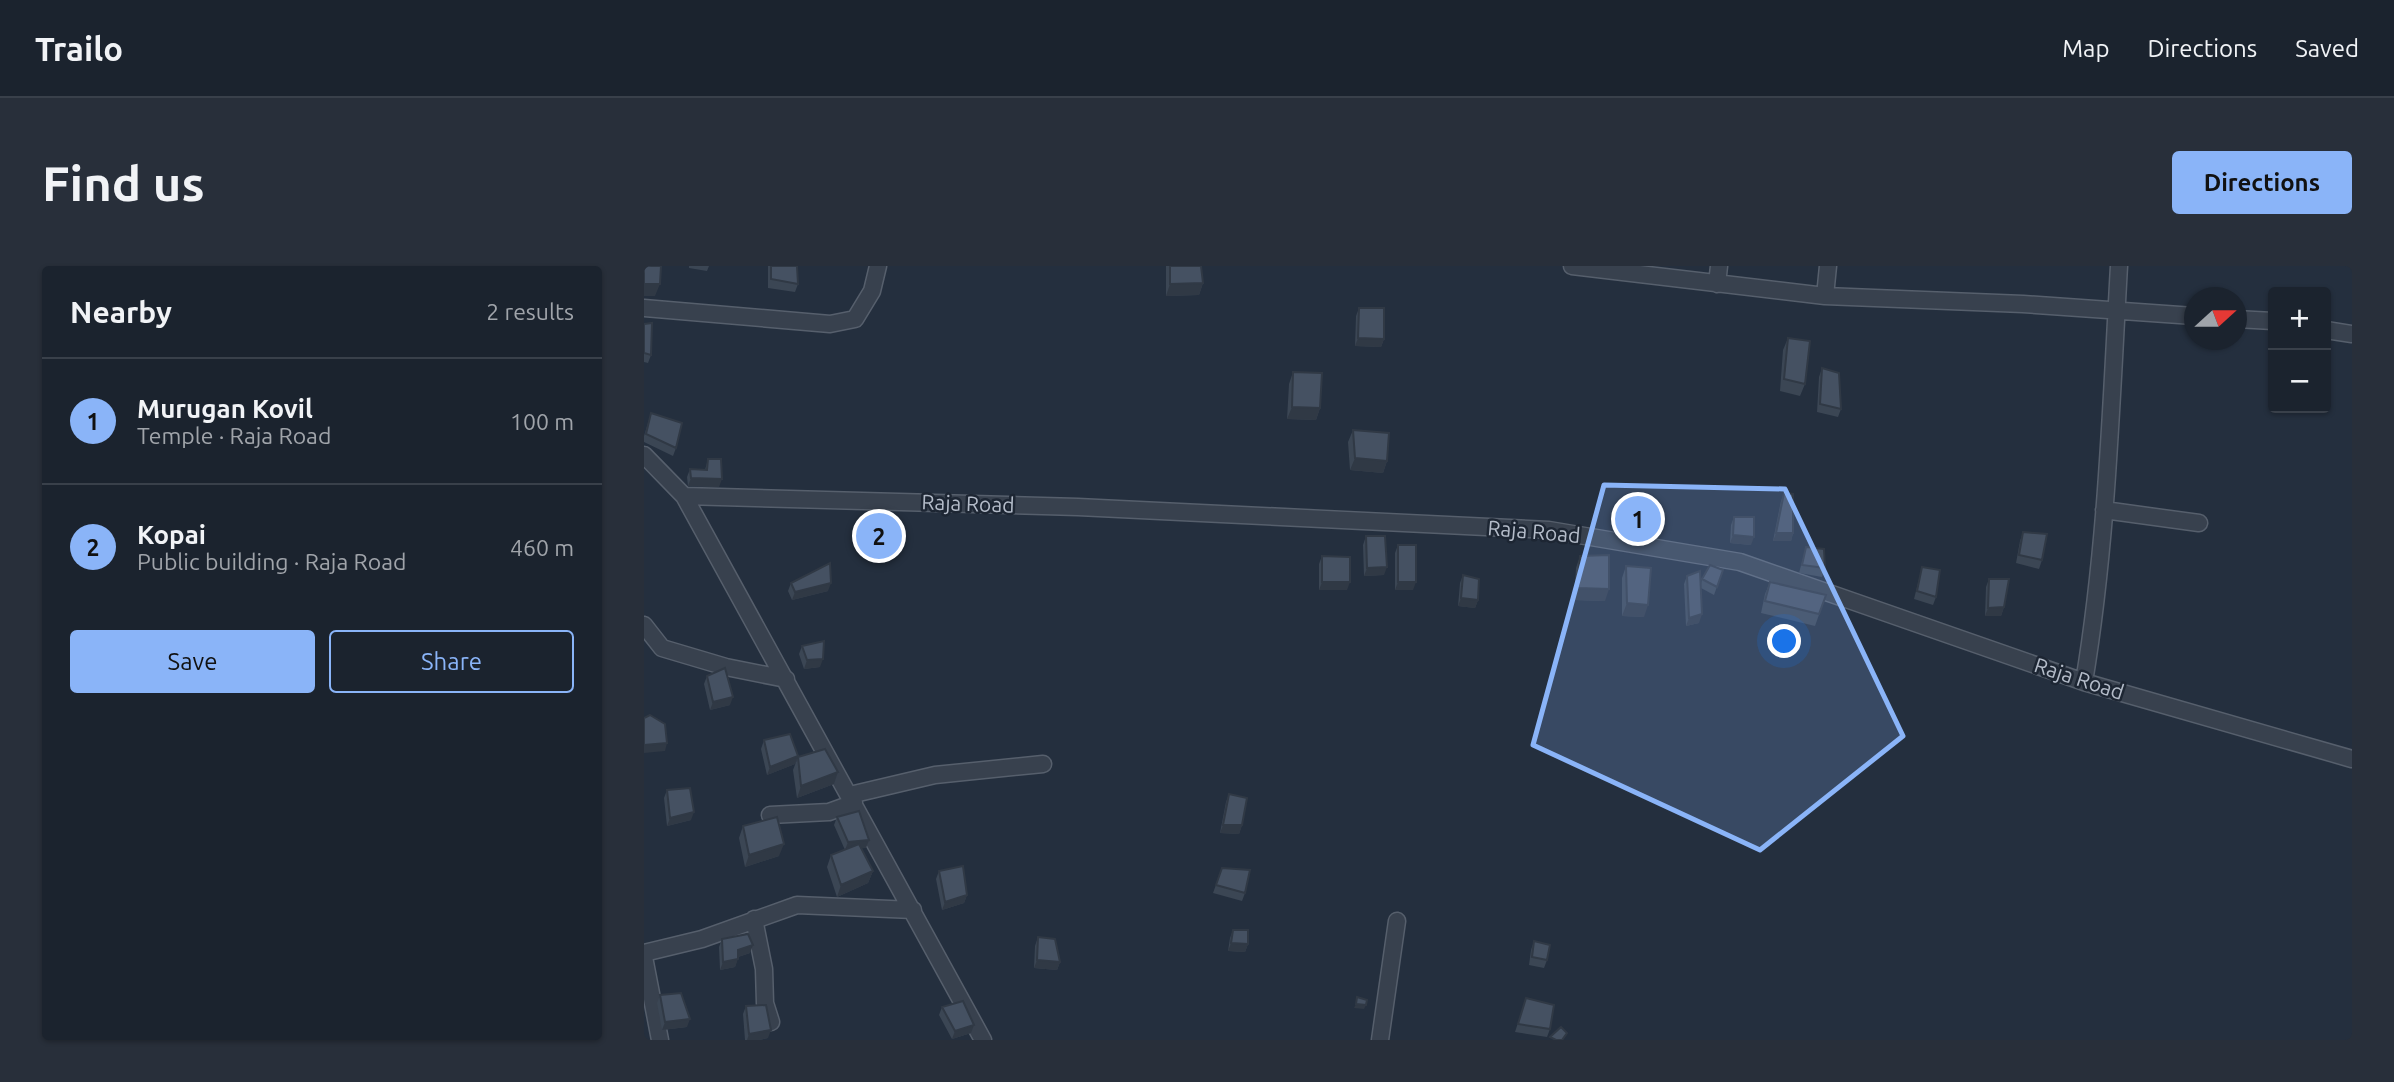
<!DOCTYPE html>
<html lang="en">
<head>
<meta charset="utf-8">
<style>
	:root { --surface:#1b232e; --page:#282f3a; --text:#f1f3f6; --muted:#a0a4aa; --line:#39404a; --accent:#8ab4f8 }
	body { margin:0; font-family:Ubuntu,sans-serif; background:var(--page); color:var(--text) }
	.controls { position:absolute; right:21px; top:21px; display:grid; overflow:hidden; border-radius:7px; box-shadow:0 2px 5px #0004 }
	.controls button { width:63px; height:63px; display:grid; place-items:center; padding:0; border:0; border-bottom:2px solid var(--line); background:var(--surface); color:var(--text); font:35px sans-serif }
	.compass { position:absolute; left:1540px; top:21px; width:63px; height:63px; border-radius:50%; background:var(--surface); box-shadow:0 2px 5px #0004; rotate:69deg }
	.you { position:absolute; left:1141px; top:376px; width:24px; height:24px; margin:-18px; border:5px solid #fff; border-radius:50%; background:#1a73e8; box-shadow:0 0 0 10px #1a73e833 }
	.badge { display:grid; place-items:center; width:46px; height:46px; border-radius:50%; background:var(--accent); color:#111; font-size:23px; font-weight:700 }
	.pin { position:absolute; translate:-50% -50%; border:4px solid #fff; box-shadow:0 2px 7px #0006 }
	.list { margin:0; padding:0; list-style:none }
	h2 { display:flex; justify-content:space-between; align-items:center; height:91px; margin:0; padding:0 28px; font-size:30px }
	h2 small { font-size:23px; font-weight:400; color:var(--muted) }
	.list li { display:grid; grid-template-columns:46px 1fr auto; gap:21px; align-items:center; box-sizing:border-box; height:126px; padding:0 28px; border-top:2px solid var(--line) }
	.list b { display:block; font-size:26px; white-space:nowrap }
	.list p { margin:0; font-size:23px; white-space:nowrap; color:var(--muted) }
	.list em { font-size:23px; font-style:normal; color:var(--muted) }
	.actions { display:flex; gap:14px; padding:21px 28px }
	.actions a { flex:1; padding:16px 0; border:2px solid var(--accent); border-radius:7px; text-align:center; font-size:24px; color:var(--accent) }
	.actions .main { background:var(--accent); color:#111 }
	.map { position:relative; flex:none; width:1708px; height:774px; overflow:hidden; border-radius:7px }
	header { display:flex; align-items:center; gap:42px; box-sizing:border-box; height:98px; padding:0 35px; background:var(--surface); border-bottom:2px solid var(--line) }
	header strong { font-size:33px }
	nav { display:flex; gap:38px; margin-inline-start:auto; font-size:24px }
	.intro { display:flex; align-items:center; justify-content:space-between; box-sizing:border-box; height:168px; padding:0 42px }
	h1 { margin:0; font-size:49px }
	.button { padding:18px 32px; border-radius:7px; background:var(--accent); color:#111; font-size:24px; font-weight:700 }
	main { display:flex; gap:42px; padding:0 42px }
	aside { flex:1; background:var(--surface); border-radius:7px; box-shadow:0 2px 5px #0004 }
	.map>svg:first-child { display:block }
</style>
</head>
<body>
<header>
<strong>Trailo</strong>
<nav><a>Map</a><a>Directions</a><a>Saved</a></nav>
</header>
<div class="intro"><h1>Find us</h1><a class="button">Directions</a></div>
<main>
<aside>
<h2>Nearby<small>2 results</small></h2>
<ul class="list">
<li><span class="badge">1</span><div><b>Murugan Kovil</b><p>Temple · Raja Road</p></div><em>100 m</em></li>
<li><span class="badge">2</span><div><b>Kopai</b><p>Public building · Raja Road</p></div><em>460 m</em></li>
</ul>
<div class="actions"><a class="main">Save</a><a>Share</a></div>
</aside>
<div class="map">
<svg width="1708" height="774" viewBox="0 0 1708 774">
	<rect width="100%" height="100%" fill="#242f3e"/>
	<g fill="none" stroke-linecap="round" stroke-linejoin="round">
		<g stroke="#565f6c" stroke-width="19">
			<path id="minor" d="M 928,0 L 1181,30 L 1379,38 L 1550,50
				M 1073,18 L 1075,0
				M 1181,30 L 1184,0
				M 0,42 L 186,58 L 211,53 L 228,25 L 234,0
				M 1592,53 L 1629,55
				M 1682,64 L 1708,68
				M 0,189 L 40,230 L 339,774
				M 40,230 L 434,241 L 905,264 L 1096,296 L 1440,416 L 1708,493
				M 1460,244 L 1555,257
				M 0,359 L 18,382 L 82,401 L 142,413
				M 1440,416 C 1463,278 1467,139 1475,0
				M 206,529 L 291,509 L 399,498
				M 126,549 L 185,546 L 210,537
				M 110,653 L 120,703 L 121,737 L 127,756
				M 0,687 L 58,673 L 153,639 L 269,644
				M 0,691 L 16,774
				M 736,774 L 753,655"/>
		</g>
		<use href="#minor" stroke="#38414e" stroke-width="16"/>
	</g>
	<path fill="#3b4654" d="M 45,0 L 65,0 L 63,5 L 45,2 Z
		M 124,0 L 153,0 L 154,18 L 151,26 L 124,22 Z
		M 522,0 L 557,0 L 559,17 L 555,29 L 522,30 Z
		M 715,42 L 740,73 L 737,81 L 711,80 L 712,50 Z
		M 0,58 L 7,89 L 4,97 L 0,96 Z
		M 1144,72 L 1161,118 L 1156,130 L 1136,125 L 1139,84 Z
		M 1178,102 L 1197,143 L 1194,151 L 1173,146 L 1175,111 Z
		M 649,106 L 676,142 L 672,154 L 643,153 L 645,118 Z
		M 7,147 L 32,182 L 29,190 L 0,176 L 0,170 Z
		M 709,164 L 743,195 L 739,207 L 706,204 L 704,176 Z
		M 64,193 L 75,221 L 44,220 L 43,211 L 46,203 L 61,204 Z
		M 1140,227 L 1149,267 L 1147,275 L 1129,275 L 1137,235 Z
		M 1090,251 L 1107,279 L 1086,277 L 1087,259 Z
		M 1379,266 L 1398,294 L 1395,303 L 1372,297 L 1376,275 Z
		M 722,270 L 740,309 L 720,310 L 719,279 Z
		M 754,279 L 769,324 L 751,324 L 751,287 Z
		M 1162,281 L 1181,302 L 1178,311 L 1155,307 Z
		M 678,290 L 703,324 L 675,324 L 675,298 Z
		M 936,290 L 961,335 L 930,334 L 932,302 Z
		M 982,300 L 1000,351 L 978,350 L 978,312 Z
		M 1278,301 L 1292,331 L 1289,339 L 1270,333 Z
		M 1079,304 L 1070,329 L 1057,322 L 1055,357 L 1042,360 L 1040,318 L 1043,310 L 1057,318 L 1058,313 Z
		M 819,309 L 834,334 L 831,342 L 814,340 L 816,317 Z
		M 1345,313 L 1360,341 L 1357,350 L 1341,350 L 1342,321 Z
		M 1126,316 L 1182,329 L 1171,360 L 1117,347 L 1121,328 Z
		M 147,317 L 184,325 L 148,334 L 144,325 Z
		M 158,380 L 176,401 L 160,403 L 155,388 Z
		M 63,410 L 86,439 L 66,444 L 60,418 Z
		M 120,474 L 154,490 L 151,498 L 123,509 L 117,483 Z
		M 154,491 L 194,506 L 190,518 L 153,532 L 149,504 Z
		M 23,524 L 47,554 L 23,560 L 20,532 Z
		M 585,528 L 598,559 L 595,568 L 576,567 L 582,536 Z
		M 193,551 L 222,582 L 217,582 L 229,605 L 224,617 L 193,631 L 183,601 L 187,589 L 201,584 L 190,559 Z
		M 99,560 L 135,590 L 101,601 L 95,572 Z
		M 578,602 L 601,627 L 598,635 L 569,627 Z
		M 295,605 L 323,629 L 320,637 L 298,644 L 292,613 Z
		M 589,664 L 604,678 L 601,686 L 584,685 L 586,672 Z
		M 394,671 L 416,696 L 413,704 L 390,702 L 391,680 Z
		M 78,673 L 106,687 L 94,691 L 91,701 L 76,704 L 75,681 Z
		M 890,675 L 903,694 L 900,702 L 885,699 L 887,684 Z
		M 16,729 L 43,761 L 18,764 L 13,737 Z
		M 882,732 L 906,763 L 903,771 L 871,766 Z
		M 102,740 L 124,772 L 115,774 L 101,774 L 99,748 Z
		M 298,741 L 327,767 L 308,773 L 295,749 Z"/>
	<path fill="#303945" d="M 559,17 L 555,29 L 522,30 L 526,18 Z
		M 0,18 L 16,18 L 11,30 L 0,30 Z
		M 714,72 L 740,73 L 737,81 L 711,80 Z
		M 648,141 L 676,142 L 672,154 L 643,153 Z
		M 711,192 L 743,195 L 739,207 L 706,204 Z
		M 47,212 L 78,213 L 75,221 L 44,220 Z
		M 1132,267 L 1149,267 L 1147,275 L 1129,275 Z
		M 1089,269 L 1110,271 L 1107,279 L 1086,277 Z
		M 743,301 L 740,309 L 720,310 L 723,302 Z
		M 678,316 L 706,316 L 703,324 L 675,324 Z
		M 754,316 L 772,316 L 769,324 L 751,324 Z
		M 187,317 L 184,325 L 148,334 L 151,326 Z
		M 934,322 L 965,323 L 961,335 L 930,334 Z
		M 817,332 L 834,334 L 831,342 L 814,340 Z
		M 983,337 L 1004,339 L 1000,351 L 978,350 Z
		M 1360,341 L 1357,350 L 1341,350 L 1344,342 Z
		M 1058,348 L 1055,357 L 1042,360 L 1045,352 Z
		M 179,393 L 176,401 L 160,403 L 163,394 Z
		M 89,431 L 86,439 L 66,444 L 69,436 Z
		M 23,477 L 21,485 L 0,487 L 0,479 Z
		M 154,490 L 151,498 L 123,509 L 126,501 Z
		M 194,506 L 190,518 L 153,532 L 157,520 Z
		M 50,546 L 47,554 L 23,560 L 26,552 Z
		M 579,559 L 598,559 L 595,568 L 576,567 Z
		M 225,574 L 222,582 L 201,584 L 204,576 Z
		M 140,578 L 135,590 L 101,601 L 105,589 Z
		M 229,605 L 224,617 L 193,631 L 197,619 Z
		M 323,629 L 320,637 L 298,644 L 301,636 Z
		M 587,677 L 604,678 L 601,686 L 584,685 Z
		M 109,679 L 106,687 L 91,692 L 94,684 Z
		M 94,693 L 91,701 L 76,704 L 79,696 Z
		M 393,694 L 416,696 L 413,704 L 390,702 Z
		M 712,738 L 722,739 L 720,743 L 710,742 Z
		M 46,753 L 43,761 L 18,764 L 21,756 Z
		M 330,759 L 327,767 L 308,773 L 311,765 Z
		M 127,764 L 124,772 L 115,774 L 103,774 L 105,768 Z"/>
	<path fill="#455162" stroke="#303945" stroke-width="2" d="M 0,0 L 17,0 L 16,18 L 0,18 Z
		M 127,0 L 153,0 L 154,18 L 127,13 Z
		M 526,0 L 557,0 L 559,17 L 526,18 Z
		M 715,42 L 740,42 L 740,73 L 714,72 Z
		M 8,57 L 7,89 L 0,87 L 0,58 Z
		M 1144,72 L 1166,75 L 1161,118 L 1140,113 Z
		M 1178,102 L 1195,107 L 1197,143 L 1176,138 Z
		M 649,106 L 678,107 L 676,142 L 648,141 Z
		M 7,147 L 38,157 L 32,182 L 2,168 Z
		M 709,164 L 745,167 L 743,195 L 711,192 Z
		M 64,193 L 77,193 L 78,213 L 47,212 L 46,203 L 63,204 Z
		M 1140,227 L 1149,228 L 1149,267 L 1132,267 Z
		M 1090,251 L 1110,251 L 1110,271 L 1089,269 Z
		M 1379,266 L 1403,268 L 1398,294 L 1375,289 Z
		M 722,270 L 741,270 L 743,301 L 723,302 Z
		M 754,279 L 772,279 L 772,316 L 754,316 Z
		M 1162,281 L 1180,283 L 1181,302 L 1158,299 Z
		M 965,289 L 965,323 L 934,322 L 936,290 Z
		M 678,290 L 706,291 L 706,316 L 678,316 Z
		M 186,297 L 187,317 L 151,326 L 147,317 Z
		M 1066,299 L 1079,304 L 1073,321 L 1058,313 Z
		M 982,300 L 1007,302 L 1004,339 L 983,337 Z
		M 1278,301 L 1296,304 L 1292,331 L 1273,325 Z
		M 1056,305 L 1058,348 L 1045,352 L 1043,310 Z
		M 819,309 L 835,313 L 834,334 L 817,332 Z
		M 1345,313 L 1365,313 L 1360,341 L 1344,342 Z
		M 1126,316 L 1182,329 L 1175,348 L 1121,335 Z
		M 180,375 L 179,393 L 163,394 L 158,380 Z
		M 81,402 L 89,431 L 69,436 L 63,410 Z
		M 6,449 L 21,458 L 23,477 L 0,479 L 0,452 Z
		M 146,468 L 154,490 L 126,501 L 120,474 Z
		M 181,483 L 194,506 L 157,520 L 154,491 Z
		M 46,522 L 50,546 L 26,552 L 23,524 Z
		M 585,528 L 603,532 L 598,559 L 579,559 Z
		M 215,545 L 225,574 L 204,576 L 193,551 Z
		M 133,551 L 140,578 L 105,589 L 99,560 Z
		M 215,578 L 229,605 L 197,619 L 187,589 Z
		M 319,600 L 323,629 L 301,636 L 295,605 Z
		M 578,602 L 606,604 L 601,627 L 572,619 Z
		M 589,664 L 604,664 L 604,678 L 587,677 Z
		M 104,668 L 109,679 L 94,684 L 94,693 L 79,696 L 78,673 Z
		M 394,671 L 411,673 L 416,696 L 393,694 Z
		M 890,675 L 906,679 L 903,694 L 888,691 Z
		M 37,727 L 46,753 L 21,756 L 16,729 Z
		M 713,731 L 723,734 L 722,739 L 712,738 Z
		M 882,732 L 910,739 L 906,763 L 874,758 Z
		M 319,735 L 330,759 L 311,765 L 298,741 Z
		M 122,739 L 127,764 L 105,768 L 102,740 Z
		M 917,761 L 923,767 L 918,774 L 912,774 L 906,771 Z"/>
	<path fill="#8ab4f8" fill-opacity="0.2" stroke="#8ab4f8" stroke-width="5" stroke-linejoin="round" d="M 960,219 L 1141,223 L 1259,470 L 1116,584 L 889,479 Z"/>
	<g text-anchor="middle" stroke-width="5" stroke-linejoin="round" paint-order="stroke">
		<g font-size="21" fill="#b4bcc9" stroke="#1d2633">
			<text transform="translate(324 238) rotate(2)" y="7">Raja Road</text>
			<text transform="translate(890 266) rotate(5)" y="7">Raja Road</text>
			<text transform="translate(1435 413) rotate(18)" y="7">Raja Road</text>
		</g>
	</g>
</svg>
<div class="controls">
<button>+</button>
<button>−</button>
</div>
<svg class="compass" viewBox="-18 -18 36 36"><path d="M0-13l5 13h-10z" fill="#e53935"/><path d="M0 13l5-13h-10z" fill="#a0a4aa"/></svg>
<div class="you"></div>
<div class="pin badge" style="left:994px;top:253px">1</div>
<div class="pin badge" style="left:235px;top:270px">2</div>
</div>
</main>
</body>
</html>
